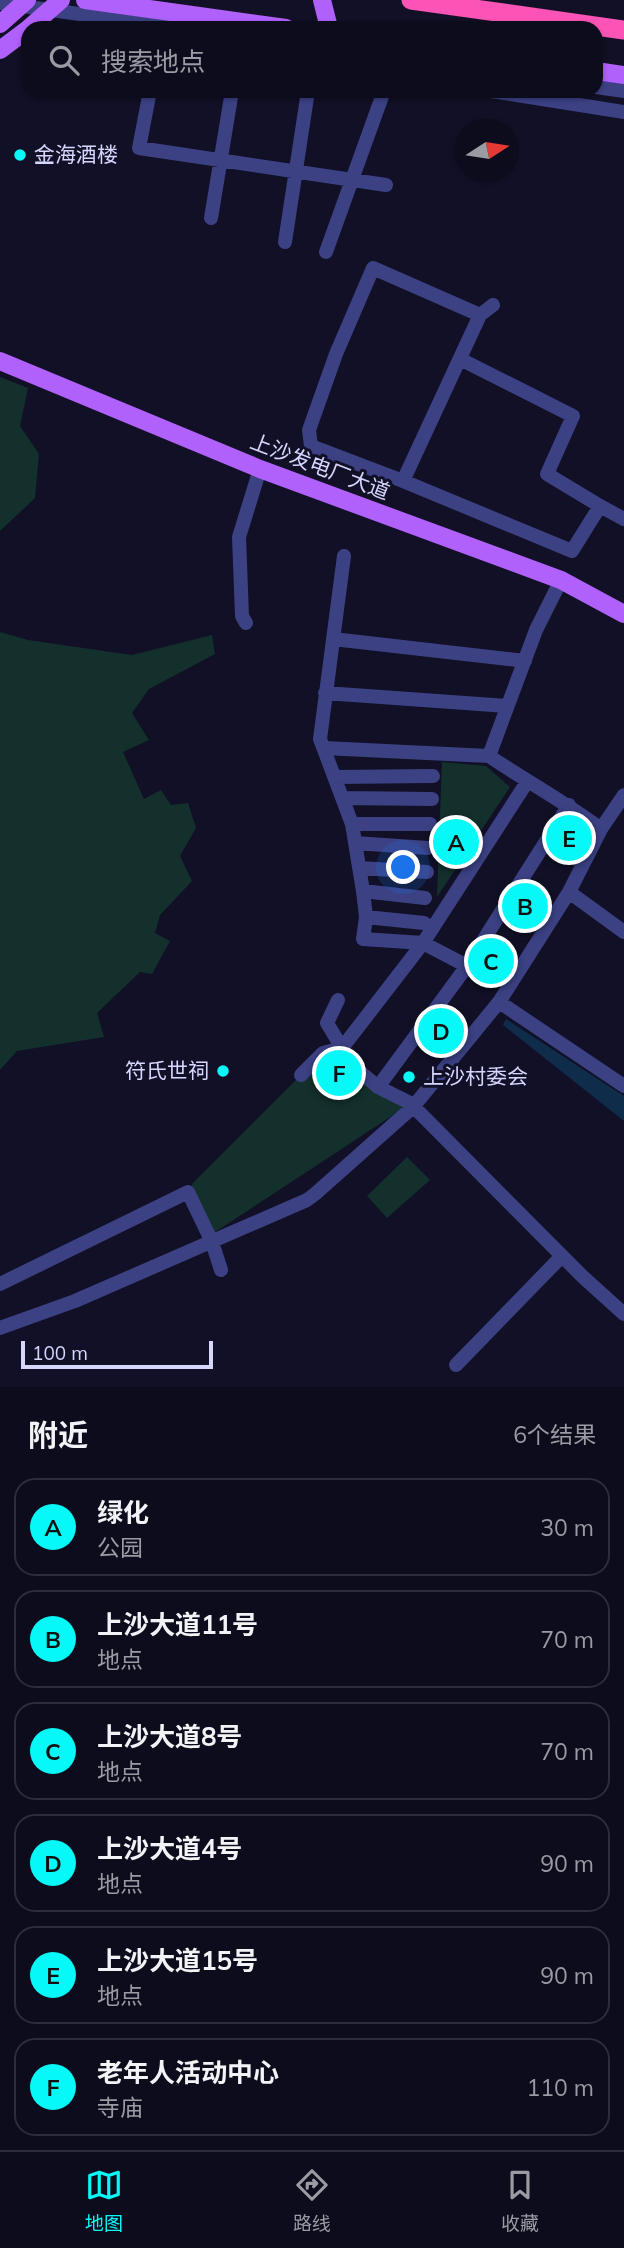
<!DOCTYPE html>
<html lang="zh">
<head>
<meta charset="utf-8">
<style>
	:root { --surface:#0d0c1c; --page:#1b1a29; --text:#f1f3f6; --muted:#9a9ba3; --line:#2d2c3b; --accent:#07f9f7 }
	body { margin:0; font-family:Mulish,"Noto Sans SC",sans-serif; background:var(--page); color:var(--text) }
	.compass { position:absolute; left:456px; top:119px; width:63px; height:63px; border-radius:50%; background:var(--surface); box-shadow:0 2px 5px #0004; rotate:78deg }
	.scale { position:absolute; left:21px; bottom:18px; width:192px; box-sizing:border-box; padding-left:7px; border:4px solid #d6d6fe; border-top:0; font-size:19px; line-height:24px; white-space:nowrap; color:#d6d6fe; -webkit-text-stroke:5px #111026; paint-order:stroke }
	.you { position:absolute; left:404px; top:868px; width:24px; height:24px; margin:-18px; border:5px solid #fff; border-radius:50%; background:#1a73e8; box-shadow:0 0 0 10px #1a73e833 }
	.badge { display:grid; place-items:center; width:46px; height:46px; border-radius:50%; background:var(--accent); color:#111; font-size:23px; font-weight:700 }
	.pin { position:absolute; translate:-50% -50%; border:4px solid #fff; box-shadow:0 2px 7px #0006 }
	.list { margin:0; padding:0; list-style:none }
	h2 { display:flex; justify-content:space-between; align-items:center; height:91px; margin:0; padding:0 28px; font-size:30px }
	h2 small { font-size:23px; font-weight:400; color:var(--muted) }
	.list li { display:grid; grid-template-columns:46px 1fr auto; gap:21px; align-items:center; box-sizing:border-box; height:98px; margin:0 14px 14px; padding:0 14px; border:2px solid var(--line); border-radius:21px }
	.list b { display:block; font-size:26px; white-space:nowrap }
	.list p { margin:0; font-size:23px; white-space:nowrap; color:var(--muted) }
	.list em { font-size:23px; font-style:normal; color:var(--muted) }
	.icon { flex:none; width:38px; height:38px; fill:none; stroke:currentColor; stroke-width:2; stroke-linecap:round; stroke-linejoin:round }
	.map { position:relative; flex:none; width:624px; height:1387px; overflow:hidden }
	.search { position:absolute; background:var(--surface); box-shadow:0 2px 5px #0004; left:21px; right:21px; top:21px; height:77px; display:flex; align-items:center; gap:18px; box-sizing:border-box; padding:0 24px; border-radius:21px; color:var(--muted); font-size:26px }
	.sheet { height:763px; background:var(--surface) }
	nav { display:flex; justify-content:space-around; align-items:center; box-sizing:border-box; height:98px; border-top:2px solid var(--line); background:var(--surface); font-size:19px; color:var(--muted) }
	nav a { display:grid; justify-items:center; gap:4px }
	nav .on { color:var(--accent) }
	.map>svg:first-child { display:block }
</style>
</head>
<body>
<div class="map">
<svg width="624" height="1387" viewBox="0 0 624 1387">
	<rect width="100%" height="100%" fill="#111026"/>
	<path fill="#13302c" d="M 0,377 L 28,388 L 20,426 L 39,454 L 35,498 L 0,531 Z
		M 0,632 L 28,640 L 132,655 L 212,635 L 215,654 L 149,689 L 132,713 L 149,740 L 123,752 L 144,799 L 161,790 L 171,805 L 188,803 L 196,828 L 180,856 L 192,881 L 160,915 L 155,933 L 170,941 L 152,974 L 140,972 L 97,1013 L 104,1037 L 17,1051 L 0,1070 Z
		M 442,762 L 486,766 L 510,787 L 437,897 Z
		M 342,1048 L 407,1106 L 209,1236 L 188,1192 L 193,1183 L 323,1053 Z
		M 407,1157 L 430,1180 L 387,1218 L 367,1196 Z"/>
	<path fill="#0f2c4a" d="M 506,1019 L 624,1096 L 624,1121 L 503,1025 Z"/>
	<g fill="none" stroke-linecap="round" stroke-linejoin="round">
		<path stroke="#3c4184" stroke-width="14" d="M 0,3 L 180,28
			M 596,87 L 624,91
			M 150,91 L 139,148 L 386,185
			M 491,91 L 624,112
			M 211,218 L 232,91
			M 285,242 L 308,91
			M 326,252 L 384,91
			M 460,359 L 573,416 L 547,474 L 600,506 L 572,551 L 403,481 L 480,315 L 493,305
			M 403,481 L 311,446 L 309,430 L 336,354 L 373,268 L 480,315
			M 600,506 L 624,519
			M 344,556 L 320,739 L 352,824 L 363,891 L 366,917 L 363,939 L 423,943 L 467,966
			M 561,580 L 536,630 L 489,756 C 526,781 565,802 601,829
			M 246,623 L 242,616 L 239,537 L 260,469
			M 333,639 L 525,661
			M 325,693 L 507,706
			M 324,748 L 489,756
			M 336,777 L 433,776
			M 343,798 L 432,799
			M 352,824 L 430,824
			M 355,843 L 428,848
			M 359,868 L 427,872
			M 363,891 L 425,898
			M 569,892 L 624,932
			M 366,917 L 424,923
			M 338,1000 L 327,1023 L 342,1048 L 346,1060 L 378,1087 L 410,1103 L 582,1276 L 624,1314
			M 499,1002 L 624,1086
			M 301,1075 L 323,1053 L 342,1048 L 423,943 L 527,782
			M 378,1087 L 467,966 L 569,805
			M 0,1284 L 188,1192 L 212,1242 L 221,1270
			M 0,1328 L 75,1301 L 307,1200 L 315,1194 L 413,1107 L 499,1002 L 569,892 L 601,829 L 624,795
			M 456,1365 L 562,1256"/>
		<path stroke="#b060fb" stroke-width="18" d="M 85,0 L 286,28
			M 322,0 L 329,28
			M 0,24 L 27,0
			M 29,28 L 61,0
			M 0,50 L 28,29
			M 596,71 L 624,75
			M 0,361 L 260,469 L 561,580 L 624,614"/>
		<path stroke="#fb54b6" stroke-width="19" d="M 411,0 L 624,30"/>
	</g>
	<g fill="#07f9f7" stroke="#111026" stroke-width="2.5">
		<circle cx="20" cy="155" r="7"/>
		<circle cx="223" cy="1071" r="7"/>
		<circle cx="409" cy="1077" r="7"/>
	</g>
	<g text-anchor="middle" stroke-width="6" stroke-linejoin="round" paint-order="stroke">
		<g font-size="21" fill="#d6d6fe" stroke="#111026" text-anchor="start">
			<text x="34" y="162">金海酒楼</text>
			<text x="209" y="1078" text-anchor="end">符氏世祠</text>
			<text x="423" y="1084">上沙村委会</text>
		</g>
		<g font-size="21" fill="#d6d6fe" stroke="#111026">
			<text transform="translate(320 467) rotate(21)" y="7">上沙发电厂大道</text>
		</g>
	</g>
</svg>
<svg class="compass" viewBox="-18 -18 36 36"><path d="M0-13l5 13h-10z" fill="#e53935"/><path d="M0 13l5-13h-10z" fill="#9a9ba3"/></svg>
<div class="scale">100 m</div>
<div class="you"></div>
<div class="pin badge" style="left:456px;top:842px">A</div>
<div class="pin badge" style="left:525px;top:906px">B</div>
<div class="pin badge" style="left:491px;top:961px">C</div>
<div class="pin badge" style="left:441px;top:1031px">D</div>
<div class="pin badge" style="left:569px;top:838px">E</div>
<div class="pin badge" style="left:339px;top:1073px">F</div>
<div class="search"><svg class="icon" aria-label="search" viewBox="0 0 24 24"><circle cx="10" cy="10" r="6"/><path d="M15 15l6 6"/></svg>搜索地点</div>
</div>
<section class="sheet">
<h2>附近<small>6个结果</small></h2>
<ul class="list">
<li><span class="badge">A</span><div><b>绿化</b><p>公园</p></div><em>30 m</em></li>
<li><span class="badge">B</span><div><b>上沙大道11号</b><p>地点</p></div><em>70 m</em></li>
<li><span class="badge">C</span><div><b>上沙大道8号</b><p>地点</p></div><em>70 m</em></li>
<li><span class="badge">D</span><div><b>上沙大道4号</b><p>地点</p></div><em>90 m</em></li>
<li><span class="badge">E</span><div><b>上沙大道15号</b><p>地点</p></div><em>90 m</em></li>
<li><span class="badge">F</span><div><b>老年人活动中心</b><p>寺庙</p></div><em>110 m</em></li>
</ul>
</section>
<nav>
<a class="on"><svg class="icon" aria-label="map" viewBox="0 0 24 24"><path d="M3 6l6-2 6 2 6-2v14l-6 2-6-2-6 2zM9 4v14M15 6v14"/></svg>地图</a>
<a><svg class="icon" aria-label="directions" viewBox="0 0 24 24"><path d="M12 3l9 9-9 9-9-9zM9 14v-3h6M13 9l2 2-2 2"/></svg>路线</a>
<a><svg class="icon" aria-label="saved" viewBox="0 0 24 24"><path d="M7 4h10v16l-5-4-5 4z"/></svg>收藏</a>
</nav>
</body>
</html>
